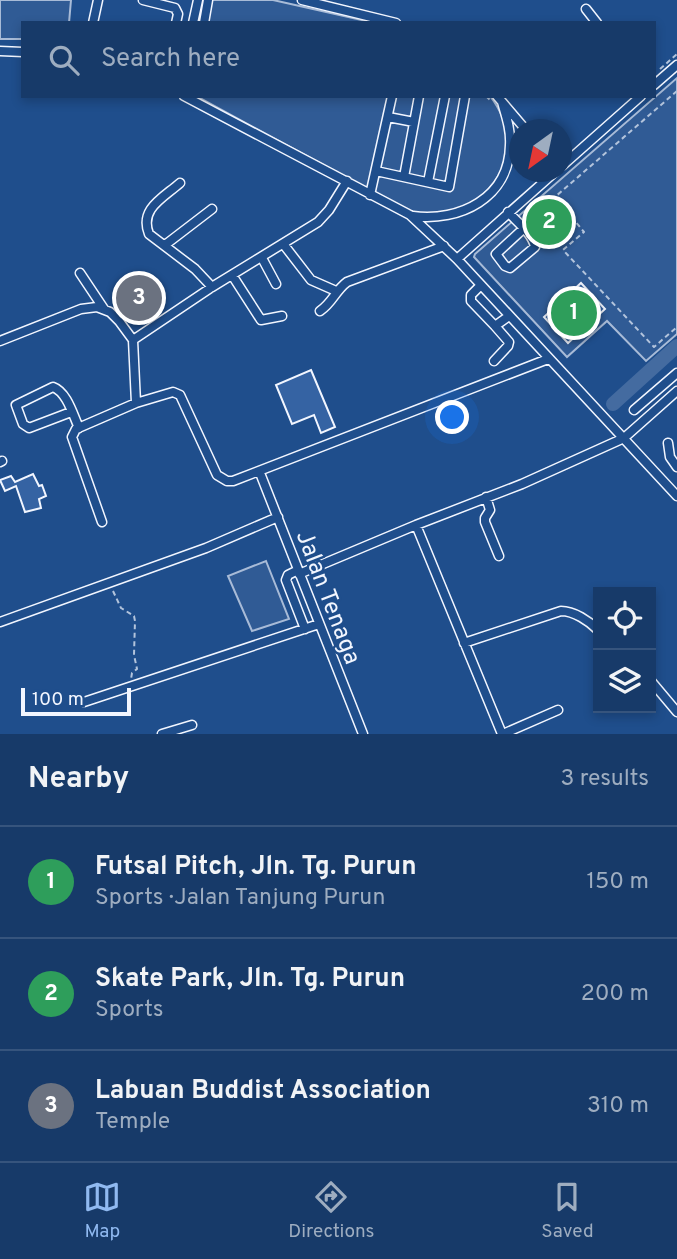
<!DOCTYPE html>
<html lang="en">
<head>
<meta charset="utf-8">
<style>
	:root { --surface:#173a69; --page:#244571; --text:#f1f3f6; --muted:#9eadc0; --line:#36547d; --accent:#90b9f0 }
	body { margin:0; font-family:Overpass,sans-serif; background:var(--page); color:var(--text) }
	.controls { position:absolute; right:21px; bottom:21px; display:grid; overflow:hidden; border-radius:0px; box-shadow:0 4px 10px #0003 }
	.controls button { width:63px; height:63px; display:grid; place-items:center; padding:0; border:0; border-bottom:2px solid var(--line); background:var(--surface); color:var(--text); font:35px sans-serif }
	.compass { position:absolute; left:509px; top:119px; width:63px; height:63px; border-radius:50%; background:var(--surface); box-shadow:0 4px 10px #0003; rotate:213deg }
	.scale { position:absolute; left:21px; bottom:18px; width:110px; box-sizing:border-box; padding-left:7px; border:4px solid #f2f6ff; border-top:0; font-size:19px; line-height:24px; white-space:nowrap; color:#f2f6ff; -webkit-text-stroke:5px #1f4e8c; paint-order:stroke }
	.you { position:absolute; left:453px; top:418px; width:24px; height:24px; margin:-18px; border:5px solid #fff; border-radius:50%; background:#1a73e8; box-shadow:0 0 0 10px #1a73e833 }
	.badge { display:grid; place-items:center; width:46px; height:46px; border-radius:50%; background:var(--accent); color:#fff; font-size:23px; font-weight:700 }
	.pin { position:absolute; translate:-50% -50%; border:4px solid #fff; box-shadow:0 2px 7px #0006 }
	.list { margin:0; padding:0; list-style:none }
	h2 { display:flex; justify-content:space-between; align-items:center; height:91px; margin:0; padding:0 28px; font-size:30px }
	h2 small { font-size:23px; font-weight:400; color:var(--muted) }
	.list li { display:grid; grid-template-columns:46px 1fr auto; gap:21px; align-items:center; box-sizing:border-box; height:112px; padding:0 28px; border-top:2px solid var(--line) }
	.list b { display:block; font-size:26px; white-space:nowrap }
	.list p { margin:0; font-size:23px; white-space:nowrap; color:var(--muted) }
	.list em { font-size:23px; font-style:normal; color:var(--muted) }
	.icon { flex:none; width:38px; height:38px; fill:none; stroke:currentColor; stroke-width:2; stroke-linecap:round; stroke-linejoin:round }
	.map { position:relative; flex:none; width:677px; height:734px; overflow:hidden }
	.search { position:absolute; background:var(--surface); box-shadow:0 4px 10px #0003; left:21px; right:21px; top:21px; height:77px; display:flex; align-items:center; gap:18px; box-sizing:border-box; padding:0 24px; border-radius:0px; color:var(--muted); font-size:26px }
	.sheet { height:427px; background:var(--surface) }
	nav { display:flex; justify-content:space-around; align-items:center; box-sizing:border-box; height:98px; border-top:2px solid var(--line); background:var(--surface); font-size:19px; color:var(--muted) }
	nav a { display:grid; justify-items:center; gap:4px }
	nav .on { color:var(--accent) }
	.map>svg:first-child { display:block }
</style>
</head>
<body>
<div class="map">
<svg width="677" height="734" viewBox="0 0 677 734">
	<rect width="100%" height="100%" fill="#1f4e8c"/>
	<path fill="#305b95" stroke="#a8bbd7" stroke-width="2" d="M 0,0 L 71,0 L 69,23 L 23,23 L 23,39 L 0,39 Z
		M 211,0 L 273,0 L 375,23 L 206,23 Z
		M 677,78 L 677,334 L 646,361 L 607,321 L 567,357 L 474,257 L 475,254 Z
		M 196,96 L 490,96 C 537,157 481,226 410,212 Z
		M 266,561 L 289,619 L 252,631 L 228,576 Z"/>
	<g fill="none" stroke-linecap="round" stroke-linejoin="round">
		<path stroke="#446ba0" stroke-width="14" d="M 613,404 L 677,346"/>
	</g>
	<path fill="#3563a3" stroke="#f2f6ff" stroke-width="2" d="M 581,283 L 605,309 L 568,343 L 544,317 Z
		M 311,370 L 335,427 L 321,433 L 314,415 L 292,424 L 276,385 Z
		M 33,474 L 39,486 L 42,485 L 46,496 L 39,499 L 41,508 L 25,512 L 16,486 L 5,491 L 0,480 L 11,476 L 15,482 Z"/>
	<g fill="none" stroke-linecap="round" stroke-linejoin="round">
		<g stroke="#f2f6ff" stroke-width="11">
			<path id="minor" d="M 143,0 L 175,8 L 178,14 L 176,23
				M 302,0 L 396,23
				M 586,9 L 597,23
				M 93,23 L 98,0
				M 193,23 L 198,0
				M 204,23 L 208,0
				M 0,51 L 23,52
				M 654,85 L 677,65
				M 184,96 L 410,215 L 457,259 L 677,496
				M 497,96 L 526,130
				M 388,117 L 414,122
				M 562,166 L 641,96
				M 376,171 L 449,187 L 465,96
				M 404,177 L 419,96
				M 347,181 L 329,210 L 318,222 L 212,287 L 133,340 L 136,403 L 173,392 L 180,395 L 217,475 L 227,481 L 233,481 L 548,359
				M 428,182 L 445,96
				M 180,183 C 163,198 139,209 149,234 L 195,269 L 212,287
				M 370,195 L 392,96
				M 508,212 C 517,222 533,234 535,247 L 510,268 L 505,266 L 496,254 L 523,229
				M 413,216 C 460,222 509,198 510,145 C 511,130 506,116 502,102
				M 165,245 L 212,209
				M 284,245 L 311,280 L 336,291
				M 262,258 L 276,284
				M 457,259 L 555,172
				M 80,273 L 104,309
				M 232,275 L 261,320 L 282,316
				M 481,285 L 471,295 L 471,301 L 495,326 L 509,316
				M 320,311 C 333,302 335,291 347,282 L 444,246
				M 0,341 L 81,309 L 97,307 L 110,312 L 119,321 L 133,340
				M 494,361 L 508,346 L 509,342 L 495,326
				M 634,410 L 677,373
				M 71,412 L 29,428 L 23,424 L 16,405 L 53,387 C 67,392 73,415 79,428
				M 668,443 L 670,457 L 677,467
				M 0,462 L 2,461
				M 260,473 L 363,734
				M 486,497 L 490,510 L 485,518 L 485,522 L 499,556
				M 102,522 L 72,437 L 76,429 L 136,403
				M 416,525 L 502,734
				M 298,570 L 288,575 L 286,580 L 305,629
				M 299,574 L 416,525 L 522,484 L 624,438 L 677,391
				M 0,622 L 206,548 L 278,517
				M 464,643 L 561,611 C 574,611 589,621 598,630
				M 651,681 L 677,712
				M 84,702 L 319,624
				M 162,734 L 192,725
				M 503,734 L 558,710"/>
		</g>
		<path stroke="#b3c4dc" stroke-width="2" stroke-dasharray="5 3.5" stroke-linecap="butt" d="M 660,69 L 677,54
			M 677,91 L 555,197 L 584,232 L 563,250 L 654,347 L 677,327
			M 486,96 L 491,101
			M 113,591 L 121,608 L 134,616 L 135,621 L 134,655 L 137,669 L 132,673 L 131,679"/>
		<use href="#minor" stroke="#1f4e8c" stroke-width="8"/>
	</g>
	<g text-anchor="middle" stroke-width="5" stroke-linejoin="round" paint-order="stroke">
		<g font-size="24" fill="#f2f6ff" stroke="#1f4e8c">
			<text transform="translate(329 597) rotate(69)" y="8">Jalan Tenaga</text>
		</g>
	</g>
</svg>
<div class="controls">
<button><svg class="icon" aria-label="locate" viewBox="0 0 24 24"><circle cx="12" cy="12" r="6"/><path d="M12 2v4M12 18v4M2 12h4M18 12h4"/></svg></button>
<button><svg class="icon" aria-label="layers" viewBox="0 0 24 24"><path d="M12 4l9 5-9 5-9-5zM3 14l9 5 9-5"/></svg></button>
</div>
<svg class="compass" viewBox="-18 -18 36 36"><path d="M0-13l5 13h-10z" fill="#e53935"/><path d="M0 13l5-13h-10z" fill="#9eadc0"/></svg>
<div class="scale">100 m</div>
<div class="you"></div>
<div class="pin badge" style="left:574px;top:313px;background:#2e9e5b">1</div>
<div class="pin badge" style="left:549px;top:222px;background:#2e9e5b">2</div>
<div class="pin badge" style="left:139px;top:298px;background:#6b7280">3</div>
<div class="search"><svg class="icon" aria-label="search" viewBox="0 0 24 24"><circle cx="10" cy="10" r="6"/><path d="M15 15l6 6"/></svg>Search here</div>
</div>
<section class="sheet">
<h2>Nearby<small>3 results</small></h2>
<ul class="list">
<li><span class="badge" style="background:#2e9e5b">1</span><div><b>Futsal Pitch, Jln. Tg. Purun</b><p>Sports · Jalan Tanjung Purun</p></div><em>150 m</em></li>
<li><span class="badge" style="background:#2e9e5b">2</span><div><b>Skate Park, Jln. Tg. Purun</b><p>Sports</p></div><em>200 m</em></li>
<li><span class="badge" style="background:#6b7280">3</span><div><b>Labuan Buddist Association</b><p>Temple</p></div><em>310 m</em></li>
</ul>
</section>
<nav>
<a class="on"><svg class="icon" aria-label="map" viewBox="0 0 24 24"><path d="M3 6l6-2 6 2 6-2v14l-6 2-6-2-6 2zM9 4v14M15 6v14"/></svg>Map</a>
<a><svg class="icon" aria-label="directions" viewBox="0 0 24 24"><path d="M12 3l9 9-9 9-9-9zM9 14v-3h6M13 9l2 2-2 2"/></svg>Directions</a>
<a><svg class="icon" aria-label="saved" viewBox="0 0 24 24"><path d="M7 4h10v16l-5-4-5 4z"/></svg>Saved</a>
</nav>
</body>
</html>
